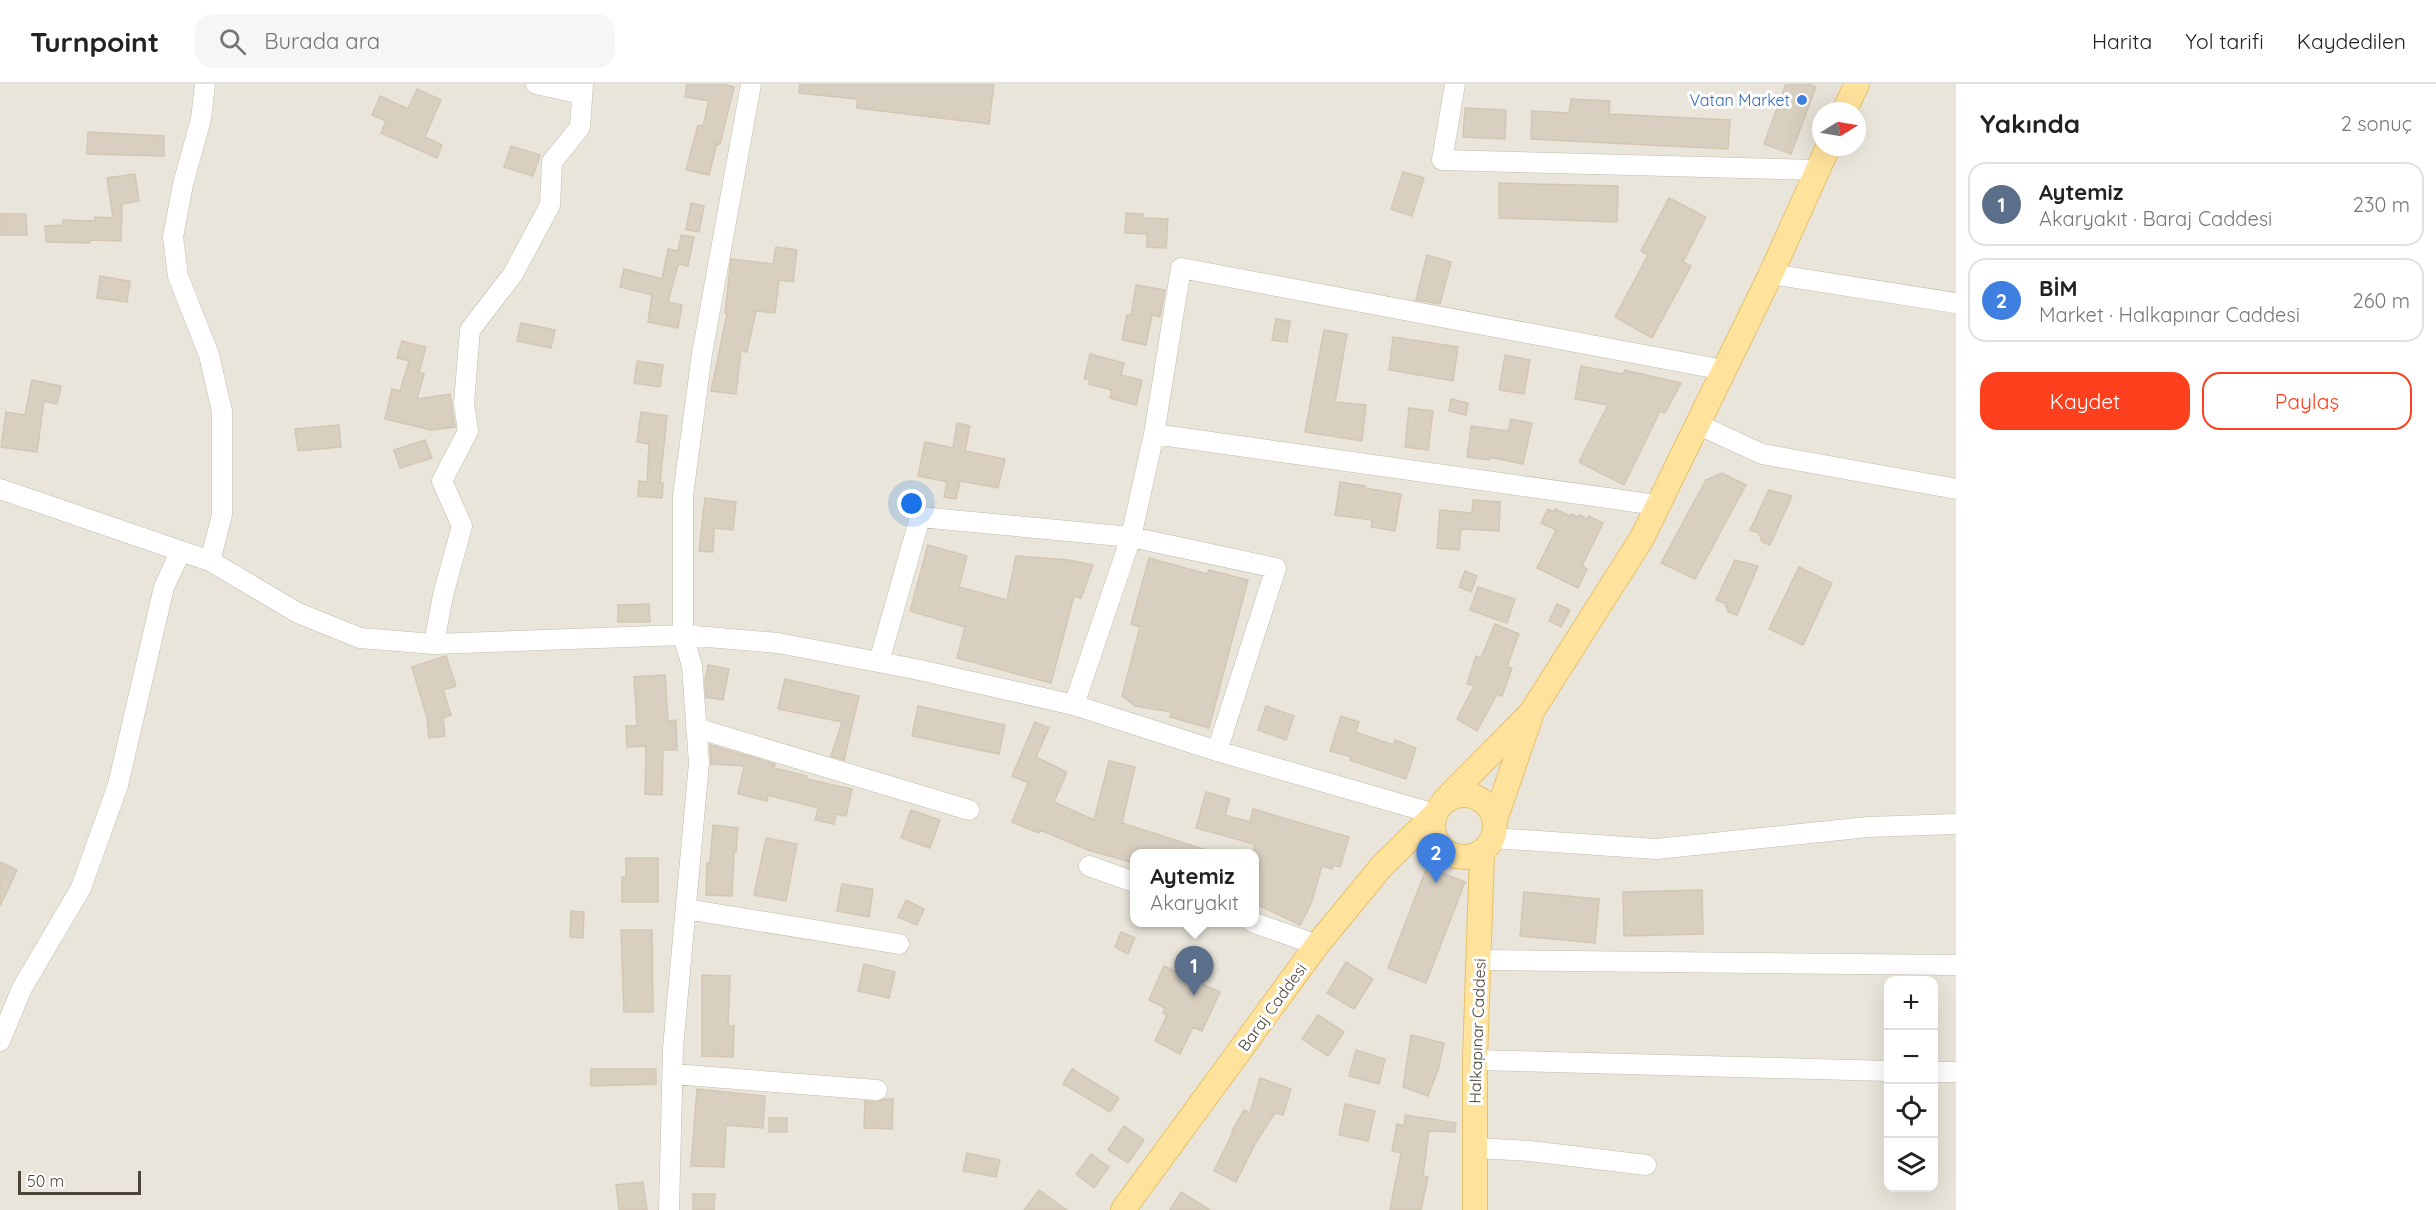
<!DOCTYPE html>
<html lang="tr">
<head>
<meta charset="utf-8">
<style>
	:root { --surface:#fff; --page:#f6f6f6; --text:#222; --muted:#767676; --line:#e0e0e0; --accent:#fc3f1d }
	body { margin:0; font-family:Quicksand,sans-serif; background:var(--page); color:var(--text) }
	.controls { position:absolute; right:18px; bottom:18px; display:grid; overflow:hidden; border-radius:12px; box-shadow:0 6px 24px #0002 }
	.controls button { width:54px; height:54px; display:grid; place-items:center; padding:0; border:0; border-bottom:2px solid var(--line); background:var(--surface); color:var(--text); font:30px sans-serif }
	.compass { position:absolute; left:1812px; top:18px; width:54px; height:54px; border-radius:50%; background:var(--surface); box-shadow:0 6px 24px #0002; rotate:79deg }
	.scale { position:absolute; left:18px; bottom:15px; width:123px; box-sizing:border-box; padding-left:6px; border:3px solid #4b4439; border-top:0; font-size:16px; line-height:21px; white-space:nowrap; color:#4b4439; -webkit-text-stroke:4px #fff; paint-order:stroke }
	.you { position:absolute; left:912px; top:420px; width:21px; height:21px; margin:-15px; border:4px solid #fff; border-radius:50%; background:#1a73e8; box-shadow:0 0 0 9px #1a73e833 }
	.badge { display:grid; place-items:center; width:39px; height:39px; border-radius:50%; background:var(--accent); color:#fff; font-size:20px; font-weight:700 }
	.pin { position:absolute; translate:-50% -50px; filter:drop-shadow(0 2px 3px #0008) }
	.pin::after { content:''; position:absolute; top:32px; width:21px; height:18px; background:inherit; clip-path:polygon(0 0,100% 0,50% 100%) }
	.popup { position:absolute; left:1130px; top:765px; width:129px; height:78px; box-sizing:border-box; display:grid; place-content:center; border-radius:12px; background:var(--surface); filter:drop-shadow(0 2px 4px #0005); font-size:20px; white-space:nowrap; color:var(--muted) }
	.popup b { font-size:22px; color:var(--text) }
	.popup::after { content:''; position:absolute; left:50%; top:100%; margin-left:-12px; border:12px solid transparent; border-top-color:var(--surface) }
	.list { margin:0; padding:0; list-style:none }
	h2 { display:flex; justify-content:space-between; align-items:center; height:78px; margin:0; padding:0 24px; font-size:26px }
	h2 small { font-size:20px; font-weight:400; color:var(--muted) }
	.list li { display:grid; grid-template-columns:39px 1fr auto; gap:18px; align-items:center; box-sizing:border-box; height:84px; margin:0 12px 12px; padding:0 12px; border:2px solid var(--line); border-radius:18px }
	.list b { display:block; font-size:22px; white-space:nowrap }
	.list p { margin:0; font-size:20px; white-space:nowrap; color:var(--muted) }
	.list em { font-size:20px; font-style:normal; color:var(--muted) }
	.actions { display:flex; gap:12px; padding:18px 24px }
	.actions a { flex:1; padding:14px 0; border:2px solid var(--accent); border-radius:18px; text-align:center; font-size:21px; color:var(--accent) }
	.actions .main { background:var(--accent); color:#fff }
	.icon { flex:none; width:33px; height:33px; fill:none; stroke:currentColor; stroke-width:2; stroke-linecap:round; stroke-linejoin:round }
	.map { position:relative; flex:none; width:1956px; height:1126px; overflow:hidden }
	header { display:flex; align-items:center; gap:36px; box-sizing:border-box; height:84px; padding:0 30px; background:var(--surface); border-bottom:2px solid var(--line) }
	header strong { font-size:28px }
	nav { display:flex; gap:33px; margin-inline-start:auto; font-size:21px }
	.search { width:420px; height:54px; background:var(--page); display:flex; align-items:center; gap:15px; box-sizing:border-box; padding:0 21px; border-radius:18px; color:var(--muted); font-size:22px }
	main { display:flex }
	aside { flex:1; background:var(--surface) }
	.map>svg:first-child { display:block }
</style>
</head>
<body>
<header>
<strong>Turnpoint</strong>
<div class="search"><svg class="icon" aria-label="search" viewBox="0 0 24 24"><circle cx="10" cy="10" r="6"/><path d="M15 15l6 6"/></svg>Burada ara</div>
<nav><a>Harita</a><a>Yol tarifi</a><a>Kaydedilen</a></nav>
</header>
<main>
<div class="map">
<svg width="1956" height="1126" viewBox="0 0 1956 1126">
	<rect width="100%" height="100%" fill="#f6f3ec"/>
	<path fill="#eae5da" fill-rule="evenodd" d="M 0,0 L 1956,0 L 1956,1126 L 0,1126 ZM 1821,27 L 1857,27 L 1857,63 L 1821,63 ZM 1134,770 L 1254,770 L 1254,838 L 1134,838 ZM 1888,896 L 1934,896 L 1934,1104 L 1888,1104 Z"/>
	<path fill="#d8cfc1" stroke="#d3c7b4" stroke-width="1.5" d="M 687,0 L 723,0 L 734,3 L 720,60 L 717,59 L 709,91 L 686,86 L 698,41 L 703,42 L 709,17 L 685,13 Z
		M 800,0 L 994,0 L 989,40 L 857,24 L 857,15 L 799,9 Z
		M 1786,0 L 1809,0 L 1816,3 L 1791,70 L 1764,60 Z
		M 417,5 L 441,16 L 425,53 L 442,61 L 437,74 L 381,49 L 386,37 L 372,31 L 380,12 L 408,25 Z
		M 1571,15 L 1610,17 L 1609,30 L 1730,36 L 1728,65 L 1531,55 L 1532,27 L 1569,29 Z
		M 1465,24 L 1506,26 L 1505,55 L 1463,53 Z
		M 88,48 L 164,52 L 164,72 L 87,70 Z
		M 511,62 L 540,71 L 533,92 L 504,83 Z
		M 1403,88 L 1424,94 L 1412,132 L 1391,125 Z
		M 135,90 L 139,117 L 122,120 L 121,157 L 90,156 L 90,159 L 46,158 L 45,142 L 63,141 L 63,136 L 95,137 L 95,133 L 113,134 L 107,94 Z
		M 1499,99 L 1618,102 L 1617,138 L 1499,134 Z
		M 1669,114 L 1706,133 L 1683,178 L 1691,182 L 1652,254 L 1615,233 L 1648,171 L 1641,167 Z
		M 691,119 L 704,122 L 699,148 L 686,146 Z
		M 1126,129 L 1143,130 L 1143,134 L 1168,135 L 1166,164 L 1147,163 L 1147,150 L 1125,149 Z
		M 0,130 L 26,130 L 27,151 L 0,151 Z
		M 681,151 L 694,153 L 688,182 L 678,180 L 668,218 L 682,221 L 678,244 L 648,238 L 652,211 L 620,203 L 624,185 L 662,195 L 668,165 L 678,167 Z
		M 776,163 L 797,166 L 793,198 L 779,196 L 775,229 L 756,227 L 747,268 L 741,267 L 736,310 L 711,307 L 727,230 L 725,229 L 731,175 L 773,180 Z
		M 1427,171 L 1451,178 L 1440,220 L 1416,216 Z
		M 100,192 L 130,197 L 127,218 L 97,214 Z
		M 1136,201 L 1165,206 L 1160,233 L 1152,231 L 1146,261 L 1122,256 L 1127,231 L 1131,231 Z
		M 1276,235 L 1290,237 L 1287,258 L 1272,256 Z
		M 521,239 L 555,246 L 551,264 L 517,257 Z
		M 1324,246 L 1347,250 L 1335,318 L 1366,321 L 1362,357 L 1305,348 Z
		M 1393,253 L 1458,263 L 1453,297 L 1389,286 Z
		M 402,257 L 426,263 L 419,288 L 424,290 L 417,315 L 450,310 L 455,343 L 431,346 L 385,335 L 392,305 L 400,307 L 409,277 L 397,274 Z
		M 1090,270 L 1124,279 L 1121,291 L 1142,296 L 1136,321 L 1110,314 L 1112,306 L 1089,300 L 1090,296 L 1084,295 Z
		M 1505,271 L 1530,276 L 1524,310 L 1499,306 Z
		M 637,277 L 663,281 L 660,303 L 634,299 Z
		M 1581,282 L 1623,290 L 1625,286 L 1681,299 L 1665,329 L 1660,327 L 1624,401 L 1579,378 L 1608,321 L 1575,315 Z
		M 32,296 L 61,302 L 57,320 L 44,317 L 37,368 L 1,363 L 6,328 L 25,331 Z
		M 1451,315 L 1468,319 L 1466,331 L 1449,327 Z
		M 1409,324 L 1433,327 L 1428,366 L 1405,363 Z
		M 641,328 L 667,332 L 660,399 L 663,399 L 662,414 L 638,412 L 639,397 L 647,398 L 649,360 L 637,358 Z
		M 1511,335 L 1532,339 L 1523,380 L 1489,373 L 1489,376 L 1467,373 L 1471,342 L 1508,347 Z
		M 957,339 L 970,342 L 965,367 L 1005,375 L 998,404 L 960,397 L 956,415 L 944,413 L 947,398 L 918,392 L 925,358 L 953,364 Z
		M 339,341 L 341,363 L 298,367 L 295,345 Z
		M 425,356 L 432,374 L 400,384 L 394,366 Z
		M 1722,389 L 1746,401 L 1695,495 L 1661,479 L 1706,396 Z
		M 1340,398 L 1365,402 L 1365,404 L 1401,410 L 1395,447 L 1371,443 L 1372,436 L 1335,431 Z
		M 1769,406 L 1792,412 L 1770,461 L 1762,458 L 1759,449 L 1750,446 Z
		M 705,414 L 736,418 L 733,446 L 714,444 L 713,468 L 699,467 Z
		M 1473,416 L 1500,418 L 1499,447 L 1461,445 L 1459,466 L 1437,464 L 1440,426 L 1472,429 Z
		M 1548,425 L 1554,428 L 1555,425 L 1570,432 L 1571,430 L 1577,433 L 1579,431 L 1587,435 L 1589,432 L 1603,439 L 1582,482 L 1587,485 L 1578,504 L 1537,484 L 1556,446 L 1541,439 Z
		M 928,461 L 967,472 L 959,503 L 1007,516 L 1016,472 L 1069,476 L 1093,481 L 1081,514 L 1074,512 L 1051,599 L 957,574 L 965,543 L 910,527 Z
		M 1149,474 L 1207,490 L 1209,486 L 1248,496 L 1209,644 L 1170,633 L 1172,628 L 1135,622 L 1122,612 L 1140,543 L 1131,540 Z
		M 1735,476 L 1758,482 L 1737,531 L 1728,528 L 1725,519 L 1716,516 Z
		M 1799,483 L 1832,499 L 1803,561 L 1769,545 Z
		M 1465,487 L 1477,492 L 1471,508 L 1459,503 Z
		M 1478,503 L 1515,515 L 1507,539 L 1470,526 Z
		M 649,520 L 650,538 L 618,538 L 618,521 Z
		M 1557,520 L 1570,526 L 1561,543 L 1549,537 Z
		M 1495,540 L 1519,550 L 1507,583 L 1512,584 L 1502,612 L 1497,610 L 1477,647 L 1457,635 L 1474,602 L 1467,600 L 1476,572 L 1481,574 Z
		M 446,572 L 456,602 L 443,606 L 451,631 L 443,634 L 445,652 L 429,654 L 427,634 L 412,583 Z
		M 708,581 L 729,585 L 723,616 L 706,613 L 705,597 Z
		M 665,591 L 668,637 L 676,636 L 677,666 L 663,666 L 662,711 L 645,710 L 646,662 L 627,663 L 626,642 L 637,642 L 634,593 Z
		M 785,595 L 859,612 L 844,676 L 831,672 L 842,638 L 778,625 Z
		M 918,622 L 1005,641 L 999,670 L 912,652 Z
		M 1266,622 L 1294,632 L 1286,656 L 1258,646 Z
		M 1341,632 L 1359,638 L 1356,648 L 1393,661 L 1395,656 L 1416,664 L 1406,695 L 1350,676 L 1351,673 L 1330,667 Z
		M 1035,638 L 1049,644 L 1036,673 L 1067,688 L 1054,718 L 1094,736 L 1109,677 L 1135,683 L 1122,739 L 1206,766 L 1206,770 L 1134,770 L 1134,779 L 1088,766 L 1040,746 L 1039,749 L 1012,738 L 1028,699 L 1012,692 Z
		M 710,661 L 775,680 L 774,684 L 807,692 L 807,695 L 852,705 L 846,732 L 836,730 L 834,740 L 815,736 L 818,724 L 768,711 L 767,717 L 738,710 L 744,682 L 711,680 Z
		M 1206,708 L 1230,715 L 1225,731 L 1250,738 L 1253,725 L 1349,753 L 1340,783 L 1333,781 L 1332,785 L 1322,782 L 1311,820 L 1300,841 L 1254,819 L 1254,760 L 1196,744 Z
		M 911,726 L 940,736 L 930,764 L 901,754 Z
		M 713,741 L 738,744 L 736,768 L 734,768 L 732,812 L 706,811 L 707,779 L 710,779 Z
		M 766,754 L 797,760 L 786,817 L 754,811 Z
		M 626,774 L 658,774 L 658,818 L 622,818 L 622,793 L 626,793 Z
		M 0,778 L 17,786 L 0,822 Z
		M 1427,783 L 1465,798 L 1426,899 L 1388,884 Z
		M 842,800 L 873,805 L 869,833 L 837,827 Z
		M 1702,806 L 1703,850 L 1624,852 L 1623,808 Z
		M 1524,808 L 1599,815 L 1595,859 L 1520,852 Z
		M 906,816 L 924,825 L 917,841 L 898,833 Z
		M 571,827 L 584,828 L 583,854 L 570,853 Z
		M 621,846 L 652,846 L 653,928 L 624,928 Z
		M 1121,848 L 1135,854 L 1128,870 L 1115,863 Z
		M 1346,878 L 1373,895 L 1354,925 L 1327,909 Z
		M 864,880 L 895,888 L 889,914 L 858,907 Z
		M 1164,882 L 1220,908 L 1202,947 L 1193,943 L 1180,970 L 1155,957 L 1167,931 L 1163,929 L 1165,924 L 1149,916 Z
		M 702,891 L 730,892 L 728,942 L 734,942 L 733,973 L 702,972 Z
		M 1318,931 L 1344,948 L 1328,972 L 1302,955 Z
		M 1411,951 L 1444,959 L 1439,983 L 1428,1012 L 1403,1003 Z
		M 1356,966 L 1385,975 L 1379,1000 L 1349,992 Z
		M 591,985 L 656,985 L 656,1000 L 591,1002 Z
		M 1072,985 L 1119,1014 L 1110,1028 L 1063,1000 Z
		M 1260,994 L 1291,1005 L 1283,1031 L 1275,1029 L 1255,1060 L 1236,1098 L 1214,1087 L 1233,1048 L 1232,1047 L 1244,1026 L 1250,1029 Z
		M 697,1005 L 765,1012 L 763,1044 L 726,1041 L 724,1083 L 691,1082 Z
		M 885,1015 L 893,1015 L 892,1045 L 864,1044 L 865,1017 L 877,1018 Z
		M 1345,1020 L 1375,1027 L 1368,1057 L 1339,1051 Z
		M 1405,1031 L 1456,1039 L 1455,1048 L 1429,1047 L 1423,1092 L 1428,1093 L 1421,1126 L 1390,1126 L 1401,1069 L 1392,1067 L 1397,1040 L 1404,1042 Z
		M 769,1034 L 787,1034 L 787,1048 L 769,1048 Z
		M 1124,1042 L 1144,1056 L 1128,1079 L 1108,1066 Z
		M 967,1069 L 1000,1076 L 996,1093 L 963,1087 Z
		M 1091,1070 L 1109,1083 L 1094,1104 L 1076,1090 Z
		M 643,1098 L 647,1126 L 619,1126 L 616,1101 Z
		M 1039,1106 L 1067,1126 L 1024,1126 Z
		M 1181,1108 L 1210,1126 L 1170,1126 Z
		M 693,1110 L 715,1110 L 714,1126 L 693,1126 Z"/>
	<g fill="none" stroke-linecap="round" stroke-linejoin="round">
		<g stroke="#c2bbae" stroke-width="21">
			<path id="minor" d="M 205,0 L 201,35 L 183,100 L 173,153 L 178,192 L 209,271 L 222,327 L 222,431 L 210,477 L 298,529 L 360,554 L 434,560 L 683,551 L 778,559 L 915,585 L 1074,621 L 1217,667 L 1435,730
				M 536,0 L 582,10
				M 1455,0 L 1442,76 L 1817,86
				M 1771,190 L 1956,219
				M 1697,340 L 1762,370 L 1956,405
				M 1154,350 L 1657,421
				M 0,405 L 210,477
				M 434,560 L 443,511 L 462,442 L 442,397 L 468,347 L 464,319 L 470,246 L 513,190 L 550,121 L 552,78 L 580,43 L 583,0
				M 879,578 L 920,433 L 1131,453 L 1276,484 L 1217,667
				M 1074,621 L 1131,453 L 1154,350 L 1181,184 L 1724,286
				M 696,644 L 969,726
				M 1493,754 L 1656,765 L 1868,743 L 1956,740
				M 1089,782 L 1134,798
				M 686,825 L 899,860
				M 1252,838 L 1317,861
				M 1479,876 L 1956,881
				M 0,957 L 22,904 L 81,804 L 118,701 L 164,503 L 181,467
				M 1475,976 L 1888,987
				M 1934,988 L 1956,988
				M 673,990 L 877,1006
				M 1475,1064 L 1530,1067 L 1646,1081
				M 669,1126 L 673,964 L 699,679 L 692,582 L 683,551 L 683,411 L 702,270 L 751,0"/>
		</g>
		<g stroke="#e6c16a" stroke-width="26">
			<path id="major" d="M 1844,27 L 1857,0
				M1433 742a31 31 0 1 1 62 0a31 31 0 1 1-62 0Z
				M 1445,716 L 1531,629 L 1642,454 L 1771,190 L 1828,63
				M 1495,736 L 1530,634
				M 1123,1126 L 1317,861 L 1382,782 L 1435,730
				M 1475,1126 L 1475,976 L 1482,768"/>
		</g>
		<use href="#minor" stroke="#fff" stroke-width="20"/>
		<use href="#major" stroke="#ffe39c" stroke-width="24"/>
	</g>
	<circle fill="#3f7fe0" stroke="#fff" stroke-width="2" cx="1802" cy="16" r="6"/>
	<g text-anchor="middle" stroke-width="6" stroke-linejoin="round" paint-order="stroke">
		<g font-size="16" fill="#366cbe" stroke="#fff" text-anchor="end">
			<text x="1790" y="22">Vatan Market</text>
		</g>
		<g font-size="16" fill="#4b4439" stroke="#fff">
			<text transform="translate(1272 923) rotate(-54)" y="6">Baraj Caddesi</text>
			<text transform="translate(1477 947) rotate(-88)" y="6">Halkapınar Caddesi</text>
		</g>
	</g>
</svg>
<div class="controls">
<button>+</button>
<button>−</button>
<button><svg class="icon" aria-label="locate" viewBox="0 0 24 24"><circle cx="12" cy="12" r="6"/><path d="M12 2v4M12 18v4M2 12h4M18 12h4"/></svg></button>
<button><svg class="icon" aria-label="layers" viewBox="0 0 24 24"><path d="M12 4l9 5-9 5-9-5zM3 14l9 5 9-5"/></svg></button>
</div>
<svg class="compass" viewBox="-18 -18 36 36"><path d="M0-13l5 13h-10z" fill="#e53935"/><path d="M0 13l5-13h-10z" fill="#767676"/></svg>
<div class="scale">50 m</div>
<div class="you"></div>
<div class="pin badge" style="left:1194px;top:912px;background:#5c6f8a">1</div>
<div class="popup"><b>Aytemiz</b>Akaryakıt</div>
<div class="pin badge" style="left:1436px;top:799px;background:#3f7fe0">2</div>
</div>
<aside>
<h2>Yakında<small>2 sonuç</small></h2>
<ul class="list">
<li><span class="badge" style="background:#5c6f8a">1</span><div><b>Aytemiz</b><p>Akaryakıt · Baraj Caddesi</p></div><em>230 m</em></li>
<li><span class="badge" style="background:#3f7fe0">2</span><div><b>BİM</b><p>Market · Halkapınar Caddesi</p></div><em>260 m</em></li>
</ul>
<div class="actions"><a class="main">Kaydet</a><a>Paylaş</a></div>
</aside>
</main>
</body>
</html>
